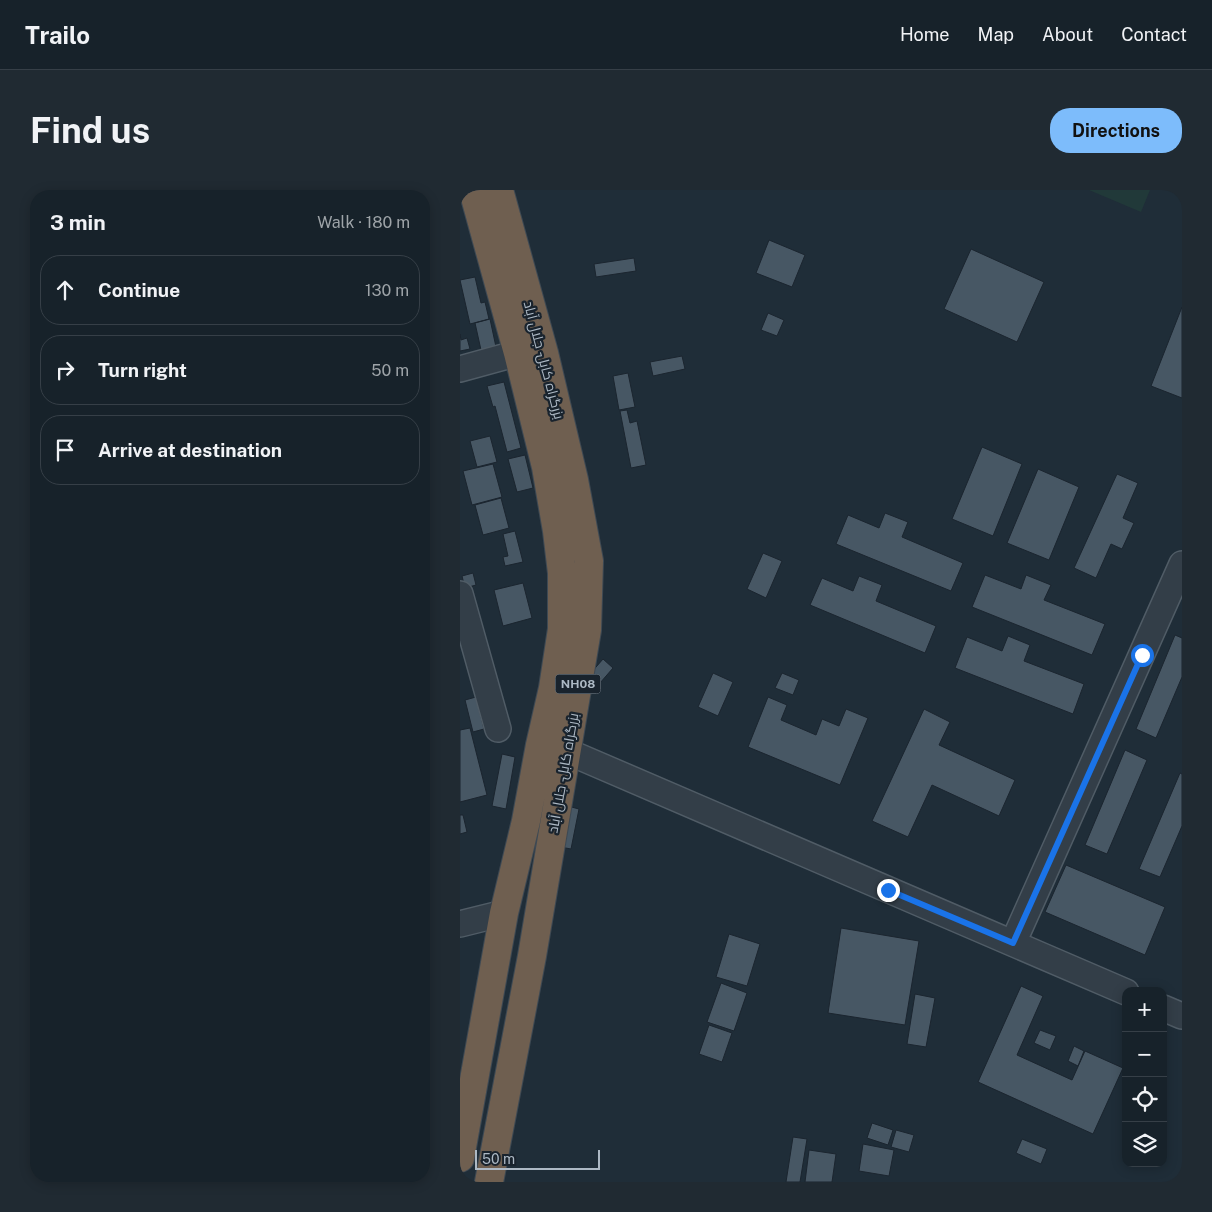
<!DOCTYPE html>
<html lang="en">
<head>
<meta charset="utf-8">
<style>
	:root { --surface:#17222a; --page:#202a32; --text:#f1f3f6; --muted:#9ea4a8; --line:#363f47; --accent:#7dbcfb }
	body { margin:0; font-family:"Public Sans",Cairo,sans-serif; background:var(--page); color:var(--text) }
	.controls { position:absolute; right:15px; bottom:15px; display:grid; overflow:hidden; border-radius:10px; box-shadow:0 2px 12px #0003 }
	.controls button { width:45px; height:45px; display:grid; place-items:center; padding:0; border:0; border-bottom:1px solid var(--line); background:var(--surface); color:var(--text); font:25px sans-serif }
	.scale { position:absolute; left:15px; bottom:12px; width:125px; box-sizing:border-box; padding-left:5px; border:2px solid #adb9c5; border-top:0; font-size:14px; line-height:18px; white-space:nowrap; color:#adb9c5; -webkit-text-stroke:4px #19232d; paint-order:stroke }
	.stop { position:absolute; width:15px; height:15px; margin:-11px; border:4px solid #1a73e8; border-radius:50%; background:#fff }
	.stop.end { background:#1a73e8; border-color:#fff; box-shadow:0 1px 5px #0008 }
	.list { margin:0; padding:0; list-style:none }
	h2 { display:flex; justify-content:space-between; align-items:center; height:65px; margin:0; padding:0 20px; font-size:21px }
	h2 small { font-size:16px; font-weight:400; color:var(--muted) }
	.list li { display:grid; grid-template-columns:32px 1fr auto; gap:15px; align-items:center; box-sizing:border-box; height:70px; margin:0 10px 10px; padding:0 10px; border:1px solid var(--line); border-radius:20px }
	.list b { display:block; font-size:19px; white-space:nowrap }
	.list em { font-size:16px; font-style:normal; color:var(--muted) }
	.icon { flex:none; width:28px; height:28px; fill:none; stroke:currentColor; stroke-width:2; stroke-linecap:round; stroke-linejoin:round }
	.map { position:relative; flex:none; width:722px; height:992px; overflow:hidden; border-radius:20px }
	header { display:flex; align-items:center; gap:30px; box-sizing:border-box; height:70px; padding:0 25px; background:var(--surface); border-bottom:1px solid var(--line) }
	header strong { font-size:24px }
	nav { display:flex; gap:28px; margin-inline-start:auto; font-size:18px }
	.intro { display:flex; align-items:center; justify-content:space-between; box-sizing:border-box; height:120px; padding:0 30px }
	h1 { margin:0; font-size:35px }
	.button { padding:12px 22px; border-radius:20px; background:var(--accent); color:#111; font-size:18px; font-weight:700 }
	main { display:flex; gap:30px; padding:0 30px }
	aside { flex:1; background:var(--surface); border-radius:20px; box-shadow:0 2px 12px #0003 }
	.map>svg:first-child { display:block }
</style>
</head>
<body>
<header>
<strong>Trailo</strong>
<nav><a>Home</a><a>Map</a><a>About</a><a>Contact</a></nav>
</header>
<div class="intro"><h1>Find us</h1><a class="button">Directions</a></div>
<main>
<aside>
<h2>3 min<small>Walk · 180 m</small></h2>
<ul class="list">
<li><svg class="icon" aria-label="ahead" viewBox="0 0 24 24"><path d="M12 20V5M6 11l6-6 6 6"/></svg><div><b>Continue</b></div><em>130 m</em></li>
<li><svg class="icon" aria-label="right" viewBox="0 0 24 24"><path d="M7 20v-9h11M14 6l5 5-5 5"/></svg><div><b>Turn right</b></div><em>50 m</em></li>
<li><svg class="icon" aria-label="arrive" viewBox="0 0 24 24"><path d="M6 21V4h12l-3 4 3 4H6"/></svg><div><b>Arrive at destination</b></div></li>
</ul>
</aside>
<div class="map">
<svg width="722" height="992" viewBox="0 0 722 992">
	<rect width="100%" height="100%" fill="#1f2d38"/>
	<path fill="#213939" d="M 629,0 L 690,0 L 681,22 Z"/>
	<path fill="#475764" stroke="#1b252f" d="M 309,50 L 345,65 L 332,97 L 296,83 Z
		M 511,59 L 584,92 L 557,152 L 484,119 Z
		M 174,68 L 176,81 L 136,87 L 134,74 Z
		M 15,87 L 21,113 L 25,112 L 29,129 L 10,134 L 0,90 Z
		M 722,117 L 722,208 L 691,196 Z
		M 308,123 L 324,130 L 317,146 L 301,140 Z
		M 30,129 L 36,157 L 21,160 L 15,133 Z
		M 0,144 L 1,150 L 7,148 L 10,159 L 0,161 Z
		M 222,166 L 225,179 L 193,186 L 190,172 Z
		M 168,183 L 175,217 L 159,220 L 153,186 Z
		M 44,192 L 61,258 L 47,262 L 35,216 L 33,217 L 27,196 Z
		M 167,220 L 170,233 L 177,231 L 186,275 L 171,278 L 160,221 Z
		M 30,246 L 37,272 L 17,277 L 10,251 Z
		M 522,257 L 562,274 L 533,346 L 492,329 Z
		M 65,265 L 73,298 L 57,302 L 48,269 Z
		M 33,274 L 42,307 L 12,315 L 3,281 Z
		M 578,279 L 619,297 L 589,370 L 547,353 Z
		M 657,284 L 678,293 L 663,328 L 674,333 L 662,359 L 651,354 L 636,388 L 614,378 Z
		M 41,308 L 49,338 L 23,345 L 15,315 Z
		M 425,323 L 448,332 L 442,347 L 503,373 L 491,401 L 376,354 L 388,325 L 419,338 Z
		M 55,341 L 63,372 L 45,376 L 43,367 L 48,366 L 43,344 Z
		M 303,363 L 322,371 L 306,408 L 287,399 Z
		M 13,383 L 16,395 L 5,398 L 2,386 Z
		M 525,385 L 561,399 L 566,385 L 591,395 L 584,410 L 645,434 L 632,465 L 512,417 Z
		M 399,386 L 422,395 L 416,411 L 476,436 L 465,463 L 350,415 L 362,388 L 393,401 Z
		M 63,393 L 72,428 L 43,436 L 34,400 Z
		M 715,445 L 722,448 L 722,487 L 696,548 L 676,539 Z
		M 548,446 L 570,455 L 564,471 L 624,494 L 613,524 L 495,478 L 507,447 L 542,461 Z
		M 143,469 L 153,478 L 140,493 L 130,484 Z
		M 253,483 L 273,492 L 258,526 L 238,517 Z
		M 322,483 L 339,490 L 333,505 L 315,498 Z
		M 16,507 L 24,539 L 13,542 L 5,510 Z
		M 308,507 L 327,515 L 321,530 L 356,545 L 362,529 L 379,536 L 386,519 L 408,528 L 380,595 L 288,557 Z
		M 464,519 L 490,532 L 479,555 L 555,590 L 539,626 L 472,595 L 448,647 L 412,631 Z
		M 10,538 L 27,605 L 0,612 L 0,540 Z
		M 665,560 L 687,570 L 647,664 L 625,655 Z
		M 42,564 L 55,567 L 46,619 L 32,616 Z
		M 720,583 L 722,584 L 722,636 L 700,687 L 679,679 Z
		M 104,615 L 119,619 L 111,659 L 95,656 Z
		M 0,625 L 3,625 L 7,642 L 0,644 Z
		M 606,675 L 705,717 L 685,765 L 585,722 Z
		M 381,738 L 459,751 L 445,835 L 368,823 Z
		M 269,744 L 300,754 L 287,796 L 256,787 Z
		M 261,793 L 287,803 L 274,841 L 247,832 Z
		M 561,796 L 583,806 L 557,865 L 612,890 L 625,861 L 663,878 L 633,944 L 518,892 Z
		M 455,804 L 475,808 L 466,857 L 447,854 Z
		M 249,835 L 272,843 L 262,872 L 239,864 Z
		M 580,840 L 596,846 L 590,860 L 574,853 Z
		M 614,856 L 624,861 L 618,876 L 608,871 Z
		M 412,933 L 433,940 L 428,955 L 407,948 Z
		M 436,940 L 454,945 L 449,962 L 431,957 Z
		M 333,947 L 347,949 L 340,992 L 326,992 Z
		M 562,949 L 587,959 L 581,974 L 556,963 Z
		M 403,954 L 434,960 L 429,986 L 399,981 Z
		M 349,960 L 376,964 L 372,992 L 345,992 Z"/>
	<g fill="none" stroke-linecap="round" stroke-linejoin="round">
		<g stroke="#505c66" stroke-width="28">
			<path id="minor" d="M 0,179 L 58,163
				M 0,404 L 38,539
				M 88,557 L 106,561 L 666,802
				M 0,734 L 44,723
				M 553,753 L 722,374
				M 703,818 L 722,826"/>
		</g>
		<g stroke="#3e4953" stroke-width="30">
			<path id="highway" d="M 0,968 L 44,723 L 66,631 L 80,555 L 93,498 L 102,439 L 102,383 L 97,341 L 86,277 L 58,163 L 13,0
				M 29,992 L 72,766 L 127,440 L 129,371 L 114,290 L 84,163 L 39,0"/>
		</g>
		<use href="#minor" stroke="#333e48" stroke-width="25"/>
		<use href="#highway" stroke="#6f5f50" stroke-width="28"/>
	</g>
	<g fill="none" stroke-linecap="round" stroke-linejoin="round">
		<path stroke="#1a73e8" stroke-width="6" d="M 428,700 L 553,753 L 682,465"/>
	</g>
	<g text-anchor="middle" stroke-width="4.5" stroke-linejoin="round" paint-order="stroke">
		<rect fill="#19232d" stroke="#818c97" stroke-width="1" x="95.5" y="484.5" width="45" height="19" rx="4"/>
		<g font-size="12" font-weight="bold" fill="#adb9c5">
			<text x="118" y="498">NH08</text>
		</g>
		<g font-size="14" fill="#adb9c5" stroke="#19232d">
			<text transform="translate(84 170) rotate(75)" y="5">بزرگراه کابل- جلال آباد</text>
			<text transform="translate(103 583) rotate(-80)" y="5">بزرگراه کابل- جلال آباد</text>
		</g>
	</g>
</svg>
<div class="controls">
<button>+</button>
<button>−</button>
<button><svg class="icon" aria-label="locate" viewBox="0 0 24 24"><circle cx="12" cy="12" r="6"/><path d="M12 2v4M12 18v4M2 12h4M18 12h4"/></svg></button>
<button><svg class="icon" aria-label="layers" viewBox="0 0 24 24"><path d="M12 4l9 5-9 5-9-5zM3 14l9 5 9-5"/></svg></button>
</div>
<div class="scale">50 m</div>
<div class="stop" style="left:682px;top:465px"></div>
<div class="stop end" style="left:428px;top:700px"></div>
</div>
</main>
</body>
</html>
